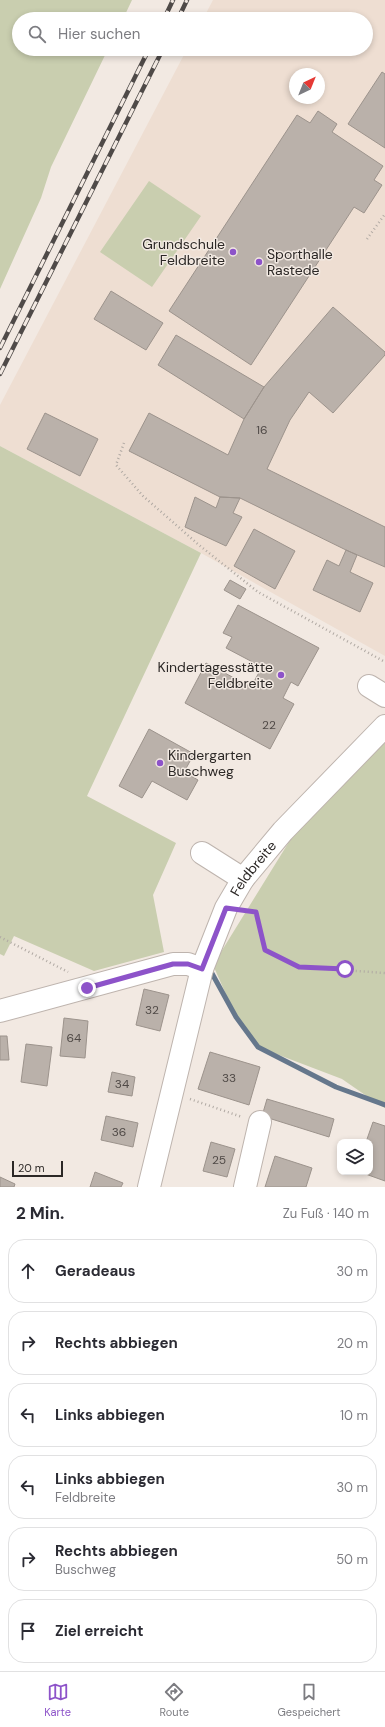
<!DOCTYPE html>
<html lang="de">
<head>
<meta charset="utf-8">
<style>
	:root { --surface:#fff; --page:#f2f2f3; --text:#2b2b33; --muted:#7c7c81; --line:#e1e1e2; --accent:#8d53c9 }
	body { margin:0; font-family:"DM Sans",sans-serif; background:var(--page); color:var(--text) }
	.controls { position:absolute; right:12px; bottom:12px; display:grid; overflow:hidden; border-radius:8px; box-shadow:0 2px 6px #0003 }
	.controls button { width:36px; height:36px; display:grid; place-items:center; padding:0; border:0; border-bottom:1px solid var(--line); background:var(--surface); color:var(--text); font:20px sans-serif }
	.compass { position:absolute; left:289px; top:68px; width:36px; height:36px; border-radius:50%; background:var(--surface); box-shadow:0 2px 6px #0003; rotate:43deg }
	.scale { position:absolute; left:12px; bottom:10px; width:51px; box-sizing:border-box; padding-left:4px; border:2px solid #2c2826; border-top:0; font-size:11px; line-height:14px; white-space:nowrap; color:#2c2826; -webkit-text-stroke:3px #f2e9e2; paint-order:stroke }
	.stop { position:absolute; width:12px; height:12px; margin:-9px; border:3px solid #8d53c9; border-radius:50%; background:#fff }
	.stop.end { background:#8d53c9; border-color:#fff; box-shadow:0 1px 4px #0008 }
	.list { margin:0; padding:0; list-style:none }
	h2 { display:flex; justify-content:space-between; align-items:center; height:52px; margin:0; padding:0 16px; font-size:17px }
	h2 small { font-size:13px; font-weight:400; color:var(--muted) }
	.list li { display:grid; grid-template-columns:26px 1fr auto; gap:12px; align-items:center; box-sizing:border-box; height:64px; margin:0 8px 8px; padding:0 8px; border:1px solid var(--line); border-radius:16px }
	.list b { display:block; font-size:15px; white-space:nowrap }
	.list p { margin:0; font-size:13px; white-space:nowrap; color:var(--muted) }
	.list em { font-size:13px; font-style:normal; color:var(--muted) }
	.icon { flex:none; width:22px; height:22px; fill:none; stroke:currentColor; stroke-width:2; stroke-linecap:round; stroke-linejoin:round }
	.map { position:relative; flex:none; width:385px; height:1187px; overflow:hidden }
	.search { position:absolute; background:var(--surface); box-shadow:0 2px 6px #0003; left:12px; right:12px; top:12px; height:44px; display:flex; align-items:center; gap:10px; box-sizing:border-box; padding:0 14px; border-radius:22px; color:var(--muted); font-size:15px }
	.sheet { height:484px; background:var(--surface) }
	nav { display:flex; justify-content:space-around; align-items:center; box-sizing:border-box; height:56px; border-top:1px solid var(--line); background:var(--surface); font-size:11px; color:var(--muted) }
	nav a { display:grid; justify-items:center; gap:2px }
	nav .on { color:var(--accent) }
	.map>svg:first-child { display:block }
</style>
</head>
<body>
<div class="map">
<svg width="385" height="1187" viewBox="0 0 385 1187">
	<rect width="100%" height="100%" fill="#f2e9e2"/>
	<path fill="#eeded2" fill-rule="evenodd" d="M 213,0 L 385,0 L 385,656 L 201,553 L 0,446 L 0,405 L 187,49 L 366,49 L 366,19 L 203,19 ZM 295,74 L 319,74 L 319,98 L 295,98 Z"/>
	<path fill="#c9ceaf" d="M 0,0 L 132,0 L 123,19 L 19,19 L 19,49 L 108,49 L 51,167 L 41,198 L 0,289 Z
		M 149,181 L 201,216 L 152,287 L 100,252 Z
		M 0,446 L 201,553 L 87,796 L 176,843 L 153,895 L 164,952 L 94,971 L 14,936 L 4,956 L 0,954 Z
		M 385,740 L 385,1108 L 381,1106 L 342,1079 L 258,1047 L 236,1017 L 213,965 L 292,837 Z"/>
	<g fill="none" stroke-linecap="round" stroke-linejoin="round">
		<path stroke="#65778c" stroke-width="5" d="M 209,968 L 236,1017 L 258,1047 L 336,1087 L 385,1105"/>
	</g>
	<path fill="#bab1aa" stroke="#9c938c" d="M 382,72 L 385,74 L 385,148 L 348,124 Z
		M 318,111 L 337,124 L 332,132 L 383,166 L 374,180 L 382,185 L 364,213 L 354,207 L 251,365 L 169,311 L 297,115 L 310,123 Z
		M 111,291 L 163,323 L 146,350 L 94,319 Z
		M 333,307 L 385,352 L 385,355 L 333,413 L 309,392 L 290,420 L 267,469 L 385,527 L 385,567 L 346,550 L 240,498 L 220,497 L 129,451 L 149,413 L 228,455 L 244,419 L 264,387 Z
		M 176,335 L 264,387 L 244,419 L 158,365 Z
		M 45,413 L 98,439 L 80,476 L 27,449 Z
		M 195,497 L 216,508 L 220,497 L 240,498 L 233,513 L 242,517 L 226,546 L 185,527 Z
		M 254,529 L 295,551 L 275,589 L 234,566 Z
		M 346,550 L 357,555 L 350,572 L 373,583 L 360,612 L 313,590 L 327,560 L 339,566 Z
		M 230,580 L 246,589 L 240,599 L 224,590 Z
		M 238,605 L 319,648 L 298,686 L 291,682 L 283,698 L 294,704 L 270,749 L 185,703 L 206,663 L 251,687 L 262,667 L 226,648 L 232,637 L 223,633 Z
		M 149,729 L 194,754 L 184,772 L 198,780 L 187,800 L 152,781 L 142,798 L 119,786 Z
		M 144,989 L 169,995 L 160,1031 L 136,1025 Z
		M 64,1018 L 88,1021 L 85,1058 L 60,1056 Z
		M 0,1036 L 7,1036 L 9,1060 L 0,1060 Z
		M 26,1044 L 52,1047 L 47,1086 L 21,1082 Z
		M 210,1052 L 260,1067 L 249,1105 L 198,1089 Z
		M 112,1072 L 135,1077 L 132,1096 L 108,1092 Z
		M 267,1099 L 334,1119 L 329,1137 L 262,1116 Z
		M 106,1116 L 138,1123 L 133,1147 L 101,1140 Z
		M 373,1122 L 385,1126 L 385,1181 L 360,1172 L 370,1172 L 370,1142 L 366,1142 Z
		M 211,1142 L 235,1149 L 227,1177 L 203,1171 Z
		M 275,1156 L 312,1168 L 306,1187 L 265,1187 Z
		M 95,1172 L 123,1183 L 121,1187 L 90,1187 Z
		M 0,1177 L 15,1184 L 14,1187 L 0,1187 Z"/>
	<g fill="none" stroke-linecap="round" stroke-linejoin="round">
		<g stroke="#beb4ae" stroke-width="24">
			<g id="minor">
				<path d="M 369,686 L 385,696"/>
				<path d="M 202,853 L 243,879"/>
				<path d="M 0,1011 L 173,964 L 188,964 L 202,969"/>
				<path id="s1" d="M 149,1187 L 202,969 L 226,908 L 243,879 L 283,831 L 385,726"/>
				<path d="M 245,1187 L 260,1122"/>
			</g>
		</g>
		<path stroke="#b0a9a3" stroke-width="2.5" stroke-dasharray="1 3" stroke-linecap="butt" d="M 367,239 L 385,214
			M 124,443 L 116,465 L 143,496 L 199,545 L 258,592 L 385,662
			M 246,911 L 256,912 L 265,950 L 299,967 L 385,973
			M 0,937 L 68,972
			M 190,1099 L 242,1117"/>
		<use href="#minor" stroke="#fff" stroke-width="22"/>
		<g stroke="#4f4a48" stroke-width="4.5">
			<path id="rail" d="M 164,19 L 173,0
				M 178,19 L 187,0
				M 0,348 L 149,49
				M 0,374 L 163,49"/>
		</g>
		<use href="#rail" stroke="#f2e9e2" stroke-width="3" stroke-dasharray="9" stroke-linecap="butt"/>
	</g>
	<g fill="none" stroke-linecap="round" stroke-linejoin="round">
		<path stroke="#8d53c9" stroke-width="5" d="M 87,988 L 173,964 L 188,964 L 202,969 L 226,908 L 256,912 L 265,950 L 299,967 L 345,969"/>
	</g>
	<g fill="#8d53c9" stroke="#f2e9e2" stroke-width="1.5">
		<circle cx="233" cy="252" r="4"/>
		<circle cx="259" cy="262" r="4"/>
		<circle cx="281" cy="675" r="4"/>
		<circle cx="160" cy="763" r="4"/>
	</g>
	<g text-anchor="middle" stroke-width="3" stroke-linejoin="round" paint-order="stroke">
		<g font-size="12" fill="#504a47">
			<text x="262" y="434">16</text>
			<text x="269" y="729">22</text>
			<text x="152" y="1014">32</text>
			<text x="74" y="1042">64</text>
			<text x="229" y="1082">33</text>
			<text x="122" y="1088">34</text>
			<text x="119" y="1136">36</text>
			<text x="219" y="1164">25</text>
		</g>
		<g font-size="14" fill="#2c2826" stroke="#f2e9e2" text-anchor="end">
			<text x="225" y="249">Grundschule<tspan x="225" dy="16">Feldbreite</tspan></text>
			<text x="267" y="259" text-anchor="start">Sporthalle<tspan x="267" dy="16">Rastede</tspan></text>
			<text x="273" y="672">Kindertagesstätte<tspan x="273" dy="16">Feldbreite</tspan></text>
			<text x="168" y="760" text-anchor="start">Kindergarten<tspan x="168" dy="16">Buschweg</tspan></text>
		</g>
		<g font-size="14" fill="#2c2826" stroke="#f2e9e2">
			<text dy="5" stroke="none"><textPath href="#s1" startOffset="338">Feldbreite</textPath></text>
		</g>
	</g>
</svg>
<div class="controls">
<button><svg class="icon" aria-label="layers" viewBox="0 0 24 24"><path d="M12 4l9 5-9 5-9-5zM3 14l9 5 9-5"/></svg></button>
</div>
<svg class="compass" viewBox="-18 -18 36 36"><path d="M0-13l5 13h-10z" fill="#e53935"/><path d="M0 13l5-13h-10z" fill="#7c7c81"/></svg>
<div class="scale">20 m</div>
<div class="stop" style="left:345px;top:969px"></div>
<div class="stop end" style="left:87px;top:988px"></div>
<div class="search"><svg class="icon" aria-label="search" viewBox="0 0 24 24"><circle cx="10" cy="10" r="6"/><path d="M15 15l6 6"/></svg>Hier suchen</div>
</div>
<section class="sheet">
<h2>2 Min.<small>Zu Fuß · 140 m</small></h2>
<ul class="list">
<li><svg class="icon" aria-label="ahead" viewBox="0 0 24 24"><path d="M12 20V5M6 11l6-6 6 6"/></svg><div><b>Geradeaus</b></div><em>30 m</em></li>
<li><svg class="icon" aria-label="right" viewBox="0 0 24 24"><path d="M7 20v-9h11M14 6l5 5-5 5"/></svg><div><b>Rechts abbiegen</b></div><em>20 m</em></li>
<li><svg class="icon" aria-label="left" viewBox="0 0 24 24"><path d="M17 20v-9H6M10 6l-5 5 5 5"/></svg><div><b>Links abbiegen</b></div><em>10 m</em></li>
<li><svg class="icon" aria-label="left" viewBox="0 0 24 24"><path d="M17 20v-9H6M10 6l-5 5 5 5"/></svg><div><b>Links abbiegen</b><p>Feldbreite</p></div><em>30 m</em></li>
<li><svg class="icon" aria-label="right" viewBox="0 0 24 24"><path d="M7 20v-9h11M14 6l5 5-5 5"/></svg><div><b>Rechts abbiegen</b><p>Buschweg</p></div><em>50 m</em></li>
<li><svg class="icon" aria-label="arrive" viewBox="0 0 24 24"><path d="M6 21V4h12l-3 4 3 4H6"/></svg><div><b>Ziel erreicht</b></div></li>
</ul>
</section>
<nav>
<a class="on"><svg class="icon" aria-label="map" viewBox="0 0 24 24"><path d="M3 6l6-2 6 2 6-2v14l-6 2-6-2-6 2zM9 4v14M15 6v14"/></svg>Karte</a>
<a><svg class="icon" aria-label="directions" viewBox="0 0 24 24"><path d="M12 3l9 9-9 9-9-9zM9 14v-3h6M13 9l2 2-2 2"/></svg>Route</a>
<a><svg class="icon" aria-label="saved" viewBox="0 0 24 24"><path d="M7 4h10v16l-5-4-5 4z"/></svg>Gespeichert</a>
</nav>
</body>
</html>
